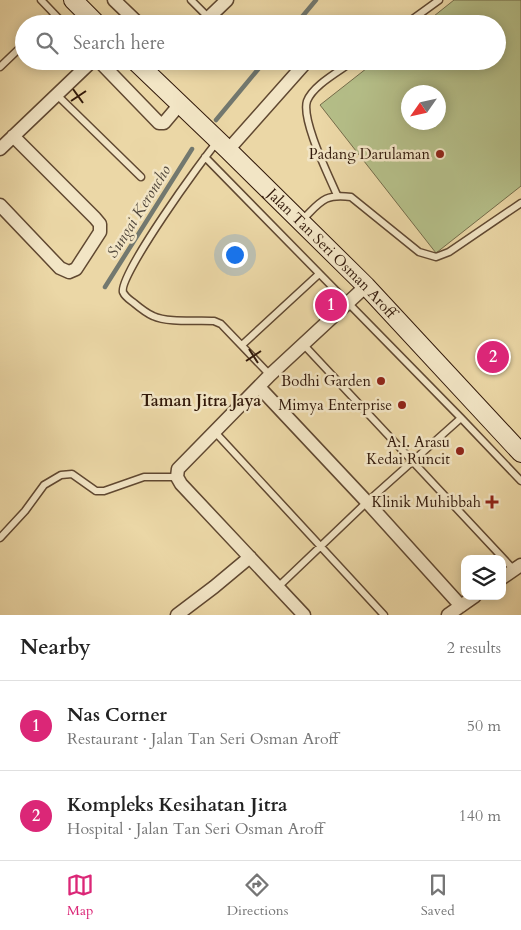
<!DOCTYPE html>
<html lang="en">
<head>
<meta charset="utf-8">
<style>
	:root { --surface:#fff; --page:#f6f6f6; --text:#222; --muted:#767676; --line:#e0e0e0; --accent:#db2777 }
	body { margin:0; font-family:Cardo,serif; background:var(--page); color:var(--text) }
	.controls { position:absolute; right:15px; bottom:15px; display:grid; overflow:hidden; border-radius:10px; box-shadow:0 2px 12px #0003 }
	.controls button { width:45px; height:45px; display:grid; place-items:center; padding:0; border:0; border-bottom:1px solid var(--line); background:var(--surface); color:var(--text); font:25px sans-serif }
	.compass { position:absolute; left:401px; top:85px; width:45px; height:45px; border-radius:50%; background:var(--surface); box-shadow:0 2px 12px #0003; rotate:236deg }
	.you { position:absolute; left:234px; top:254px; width:18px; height:18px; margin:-12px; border:4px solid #fff; border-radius:50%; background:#1a73e8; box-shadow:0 0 0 8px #1a73e833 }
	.badge { display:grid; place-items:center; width:32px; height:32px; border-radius:50%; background:var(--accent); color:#fff; font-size:16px; font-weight:700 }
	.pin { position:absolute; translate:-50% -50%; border:2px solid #fff; box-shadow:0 1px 5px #0006 }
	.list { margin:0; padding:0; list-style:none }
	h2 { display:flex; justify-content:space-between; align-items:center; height:65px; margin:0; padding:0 20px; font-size:21px }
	h2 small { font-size:16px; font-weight:400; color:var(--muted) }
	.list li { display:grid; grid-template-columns:32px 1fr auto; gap:15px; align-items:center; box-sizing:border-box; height:90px; padding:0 20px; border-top:1px solid var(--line) }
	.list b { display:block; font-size:19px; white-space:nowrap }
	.list p { margin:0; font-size:16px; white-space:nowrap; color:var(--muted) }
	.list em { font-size:16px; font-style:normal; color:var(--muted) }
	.icon { flex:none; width:28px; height:28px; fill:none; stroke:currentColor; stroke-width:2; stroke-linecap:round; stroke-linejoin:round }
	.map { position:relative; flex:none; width:521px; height:615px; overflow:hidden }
	.search { position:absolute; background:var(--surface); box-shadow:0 2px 12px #0003; left:15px; right:15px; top:15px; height:55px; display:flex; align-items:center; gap:12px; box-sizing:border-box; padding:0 18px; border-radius:28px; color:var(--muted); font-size:19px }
	.sheet { height:245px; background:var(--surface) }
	nav { display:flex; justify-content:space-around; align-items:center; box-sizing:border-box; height:70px; border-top:1px solid var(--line); background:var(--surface); font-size:14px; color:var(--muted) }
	nav a { display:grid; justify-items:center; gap:2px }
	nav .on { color:var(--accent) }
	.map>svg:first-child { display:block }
</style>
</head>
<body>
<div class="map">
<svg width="521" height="615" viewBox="0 0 521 615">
	<rect width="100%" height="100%" fill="#ebd7a6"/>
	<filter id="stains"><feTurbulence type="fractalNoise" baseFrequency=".004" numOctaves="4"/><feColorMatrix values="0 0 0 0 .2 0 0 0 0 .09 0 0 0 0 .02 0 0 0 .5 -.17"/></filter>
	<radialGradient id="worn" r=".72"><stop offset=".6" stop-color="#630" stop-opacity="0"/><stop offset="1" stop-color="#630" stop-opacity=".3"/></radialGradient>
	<path fill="#b5bf89" stroke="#746c4a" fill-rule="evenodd" d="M 454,0 L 521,0 L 521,186 L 436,253 L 320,105 L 376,61 L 497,61 L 497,24 L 424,24 ZM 408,92 L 438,92 L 438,122 L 408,122 Z"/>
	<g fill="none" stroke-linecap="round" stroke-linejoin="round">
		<path stroke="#72786f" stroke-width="4.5" d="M 296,24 L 316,0
			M 216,120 L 265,61
			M 105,287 L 192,149"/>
		<g stroke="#604831" stroke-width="9">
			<path id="lane" d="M 41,0 L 64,24
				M 191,0 L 209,18
				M 45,24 L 55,15
				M 406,24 L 439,0
				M 0,67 L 24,44
				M 57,95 L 141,177
				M 218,141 C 203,158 118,276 123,292 C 125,297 130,300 134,303 C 140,308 146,313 153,316 C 168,323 196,320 214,321 L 221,324 L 270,375
				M 205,157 L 461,418 L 521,481
				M 337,195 C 329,176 301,120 307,101 C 313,85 340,71 353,61
				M 301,221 C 320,203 323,193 351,197 L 419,252 L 436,257 L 449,252 L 521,203
				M 303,344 L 514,570
				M 242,345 L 319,274
				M 214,431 L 384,615
				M 0,538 L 25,511 L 44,485 L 61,475 L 72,474 L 96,491 L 104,491 L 144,477 L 177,477
				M 278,587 L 367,502 L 461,418"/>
		</g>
		<g stroke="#604831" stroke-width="15">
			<path id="street" d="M 114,0 L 139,24
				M 202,24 L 227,0
				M 99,61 L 159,123 L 164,123 L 180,104
				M 0,149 L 92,61
				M 228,150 L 307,61
				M 0,205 L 60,268 L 69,272 L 76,269 L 100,232 L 100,224 L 95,218 L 13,136
				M 259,387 L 367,502 L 461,606
				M 502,578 L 521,565
				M 177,615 L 214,587 L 250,557
				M 304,615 L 181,484 L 177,477 L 178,469 L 270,375 L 366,286
				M 448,615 L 475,596"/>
		</g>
		<g stroke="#32190a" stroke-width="20">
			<g id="secondary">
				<path d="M 73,0 L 97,24"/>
				<path id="s1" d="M 135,61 L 228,150 L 366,286 L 521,453"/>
			</g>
		</g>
		<use href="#lane" stroke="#f2e5c5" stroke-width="6"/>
		<use href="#street" stroke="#f2e5c5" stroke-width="12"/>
		<use href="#secondary" stroke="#f2e5c5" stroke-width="18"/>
	</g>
	<path fill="none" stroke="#32190a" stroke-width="2" d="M 73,89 L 83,103M 71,101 L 86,91M 249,349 L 258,363M 246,361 L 261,351"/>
	<g fill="#8f2418" stroke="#f2e5c5" stroke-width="2">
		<circle cx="440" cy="154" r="5"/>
		<circle cx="381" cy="381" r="5"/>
		<circle cx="402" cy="405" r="5"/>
		<circle cx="460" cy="451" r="5"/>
		<path d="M489.5 494.5h5v5h5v5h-5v5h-5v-5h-5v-5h5z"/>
	</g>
	<g text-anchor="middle" stroke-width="5" stroke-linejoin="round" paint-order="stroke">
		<g font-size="15" fill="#32190a" stroke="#f2e5c5" text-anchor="end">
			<text x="430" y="159">Padang Darulaman</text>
			<text x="371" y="386">Bodhi Garden</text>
			<text x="392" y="410">Mimya Enterprise</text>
			<text x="450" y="447">A.I. Arasu<tspan x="450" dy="17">Kedai Runcit</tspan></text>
			<text x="481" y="507">Klinik Muhibbah</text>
		</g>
		<g font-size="15" fill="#32190a" stroke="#f2e5c5">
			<text dy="5" stroke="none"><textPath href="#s1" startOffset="275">Jalan Tan Seri Osman Aroff</textPath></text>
		</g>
		<g font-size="16" font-style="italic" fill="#52483c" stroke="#f2e5c5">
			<text transform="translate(138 211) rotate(-58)" y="6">Sungai Keroncho</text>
		</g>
		<g font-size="16" font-weight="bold" fill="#32190a" stroke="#f2e5c5">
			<text x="201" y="406">Taman Jitra Jaya</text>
		</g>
	</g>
	<rect width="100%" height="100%" filter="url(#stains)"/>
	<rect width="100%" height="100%" fill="url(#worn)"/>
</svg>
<div class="controls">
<button><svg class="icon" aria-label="layers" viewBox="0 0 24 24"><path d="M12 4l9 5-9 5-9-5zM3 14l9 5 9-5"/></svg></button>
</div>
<svg class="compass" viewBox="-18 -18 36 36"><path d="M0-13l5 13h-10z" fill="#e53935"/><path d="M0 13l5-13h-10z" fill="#767676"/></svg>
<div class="you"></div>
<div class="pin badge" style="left:331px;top:305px">1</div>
<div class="pin badge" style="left:493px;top:357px">2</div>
<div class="search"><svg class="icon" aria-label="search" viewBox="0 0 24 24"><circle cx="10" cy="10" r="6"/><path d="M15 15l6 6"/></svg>Search here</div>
</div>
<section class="sheet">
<h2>Nearby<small>2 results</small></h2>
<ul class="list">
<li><span class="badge">1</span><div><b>Nas Corner</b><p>Restaurant · Jalan Tan Seri Osman Aroff</p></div><em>50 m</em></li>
<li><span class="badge">2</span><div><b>Kompleks Kesihatan Jitra</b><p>Hospital · Jalan Tan Seri Osman Aroff</p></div><em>140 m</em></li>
</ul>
</section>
<nav>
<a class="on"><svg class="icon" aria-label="map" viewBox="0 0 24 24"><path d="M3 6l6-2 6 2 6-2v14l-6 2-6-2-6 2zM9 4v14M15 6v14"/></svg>Map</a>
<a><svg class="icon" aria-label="directions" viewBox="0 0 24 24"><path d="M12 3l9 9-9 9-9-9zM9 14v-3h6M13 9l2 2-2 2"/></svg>Directions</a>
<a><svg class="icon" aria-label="saved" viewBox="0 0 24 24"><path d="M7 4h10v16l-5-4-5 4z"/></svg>Saved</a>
</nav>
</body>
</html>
